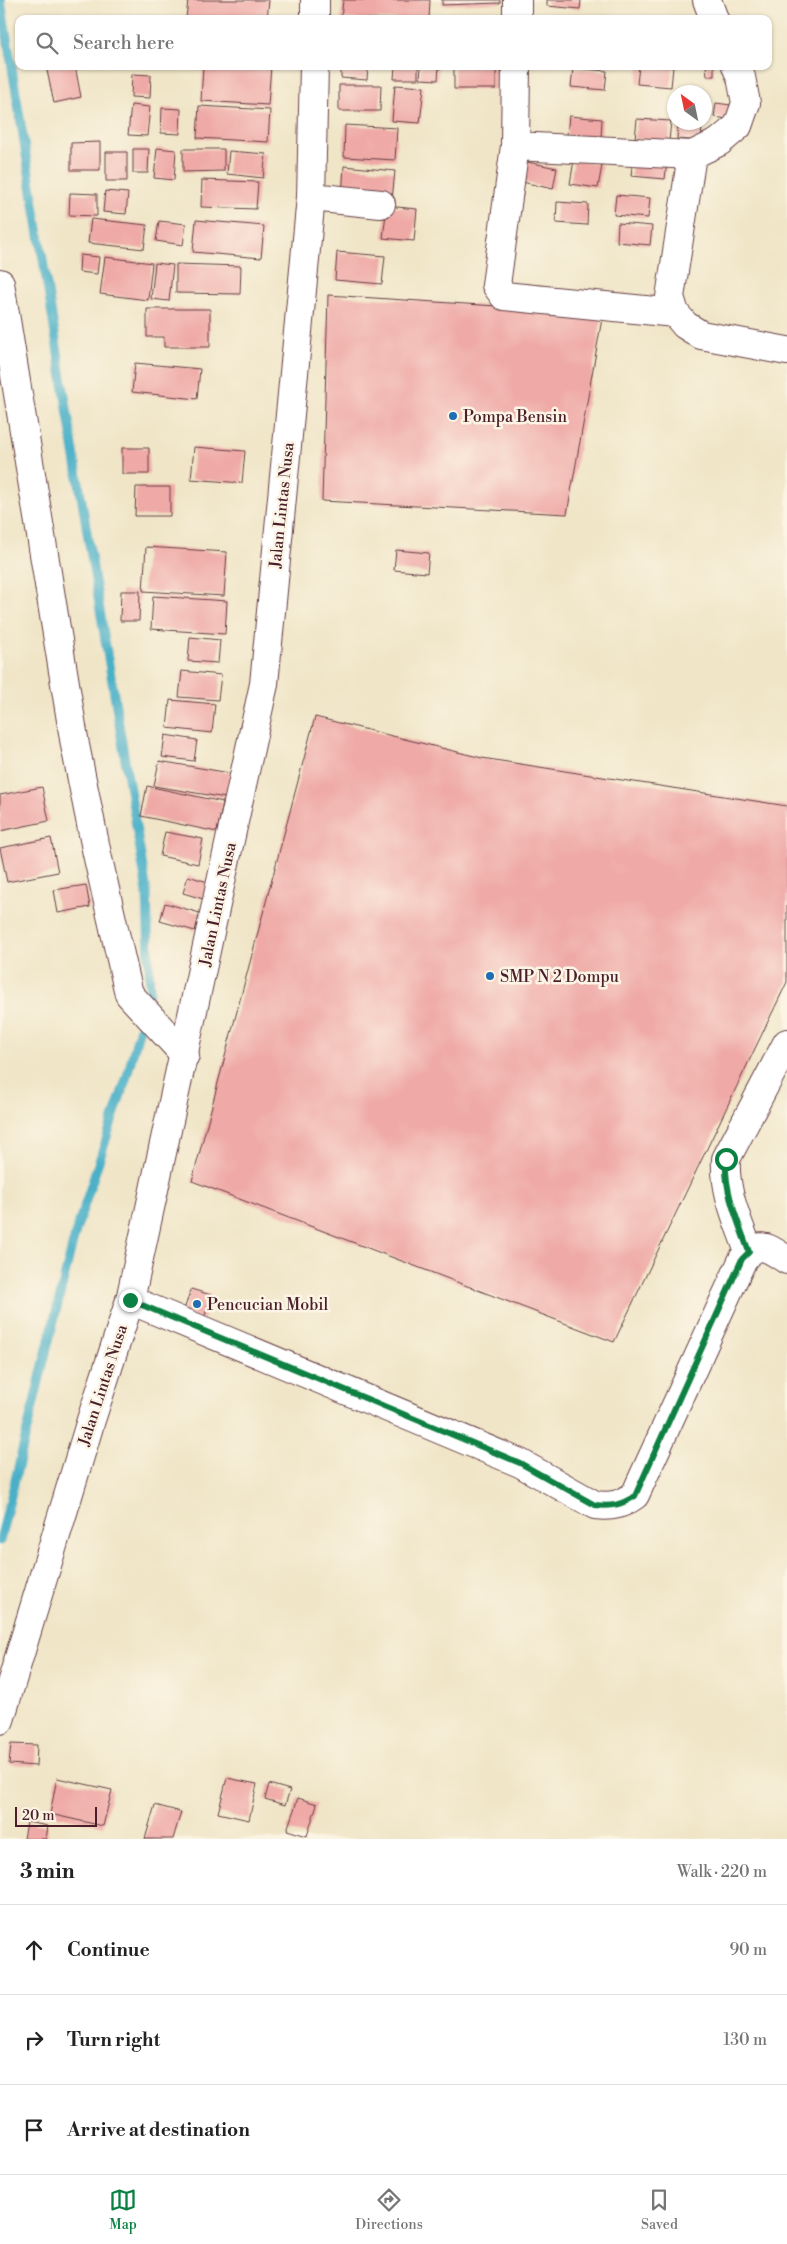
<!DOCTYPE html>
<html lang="en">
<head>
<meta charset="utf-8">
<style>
	:root { --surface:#fff; --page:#f2f2f2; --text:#222; --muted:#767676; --line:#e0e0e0; --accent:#0b8043 }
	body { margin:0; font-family:"Libre Bodoni",serif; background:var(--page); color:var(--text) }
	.compass { position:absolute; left:667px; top:85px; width:45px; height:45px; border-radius:50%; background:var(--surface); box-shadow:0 1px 4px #0004; rotate:327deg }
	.scale { position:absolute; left:15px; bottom:12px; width:82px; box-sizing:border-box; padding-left:5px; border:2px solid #4a1f2b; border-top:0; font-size:14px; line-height:18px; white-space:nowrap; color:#4a1f2b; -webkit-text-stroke:4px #fcf5e5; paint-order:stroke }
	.stop { position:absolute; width:15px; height:15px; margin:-11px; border:4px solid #0b8043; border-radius:50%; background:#fff }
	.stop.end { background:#0b8043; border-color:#fff; box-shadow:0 1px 5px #0008 }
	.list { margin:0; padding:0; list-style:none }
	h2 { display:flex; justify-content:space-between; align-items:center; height:65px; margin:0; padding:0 20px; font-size:21px }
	h2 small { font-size:16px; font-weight:400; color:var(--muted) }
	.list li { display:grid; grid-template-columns:32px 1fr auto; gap:15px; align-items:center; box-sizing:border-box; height:90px; padding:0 20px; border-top:1px solid var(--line) }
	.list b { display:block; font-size:19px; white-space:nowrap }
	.list em { font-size:16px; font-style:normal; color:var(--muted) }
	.icon { flex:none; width:28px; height:28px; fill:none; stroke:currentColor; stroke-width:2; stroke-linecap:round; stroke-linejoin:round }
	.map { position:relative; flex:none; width:787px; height:1839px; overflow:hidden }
	.search { position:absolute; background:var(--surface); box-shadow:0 1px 4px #0004; left:15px; right:15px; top:15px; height:55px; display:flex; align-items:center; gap:12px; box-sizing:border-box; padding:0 18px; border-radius:10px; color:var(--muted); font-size:19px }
	.sheet { height:335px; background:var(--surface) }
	nav { display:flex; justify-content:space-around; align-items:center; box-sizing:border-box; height:70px; border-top:1px solid var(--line); background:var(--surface); font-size:14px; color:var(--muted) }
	nav a { display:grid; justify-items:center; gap:2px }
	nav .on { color:var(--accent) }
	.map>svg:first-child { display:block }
</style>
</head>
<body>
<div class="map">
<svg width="787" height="1839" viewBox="0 0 787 1839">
	<rect width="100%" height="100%" fill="#fcf5e5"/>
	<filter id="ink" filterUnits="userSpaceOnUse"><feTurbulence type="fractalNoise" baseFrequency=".02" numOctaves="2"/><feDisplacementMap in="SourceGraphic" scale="10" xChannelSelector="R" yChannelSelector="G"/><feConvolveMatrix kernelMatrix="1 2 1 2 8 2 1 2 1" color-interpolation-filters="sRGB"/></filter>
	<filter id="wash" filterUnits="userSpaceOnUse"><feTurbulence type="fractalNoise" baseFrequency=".0096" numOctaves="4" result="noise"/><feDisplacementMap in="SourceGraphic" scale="20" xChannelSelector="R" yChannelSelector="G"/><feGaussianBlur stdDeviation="1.12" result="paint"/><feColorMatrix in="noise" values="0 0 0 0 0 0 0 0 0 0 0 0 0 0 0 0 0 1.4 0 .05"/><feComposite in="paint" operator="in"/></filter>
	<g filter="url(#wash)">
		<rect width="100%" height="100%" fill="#f0e5c7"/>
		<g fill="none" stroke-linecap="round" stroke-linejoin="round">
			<path stroke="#48b0c7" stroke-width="9" d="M 0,1541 L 75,1234 L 127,1076 L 150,990 L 147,892 L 85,520 L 1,0"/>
		</g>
		<g id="blocks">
			<path fill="#efa9a6" d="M 188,0 L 269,0 L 267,19 L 186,19 Z
				M 343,0 L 430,0 L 429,19 L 341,19 Z
				M 442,0 L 500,0 L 500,3 L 442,5 Z
				M 547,0 L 581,0 L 580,9 L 547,6 Z
				M 46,66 L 75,66 L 81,97 L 54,103 Z
				M 203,66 L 271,66 L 268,105 L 201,101 Z
				M 341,66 L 368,66 L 367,80 L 341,78 Z
				M 395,66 L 418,66 L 418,79 L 394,79 Z
				M 421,66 L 439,66 L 438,80 L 420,79 Z
				M 454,66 L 496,66 L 496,89 L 454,89 Z
				M 639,66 L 673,67 L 671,87 L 637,84 Z
				M 706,66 L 714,66 L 714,76 L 707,76 Z
				M 573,68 L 607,71 L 605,90 L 571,87 Z
				M 132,74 L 151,75 L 150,98 L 131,97 Z
				M 339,85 L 381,85 L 380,111 L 339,111 Z
				M 395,85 L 424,87 L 420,123 L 392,121 Z
				M 716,103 L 731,105 L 728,119 L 714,117 Z
				M 131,105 L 150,107 L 147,136 L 128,135 Z
				M 199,106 L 270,110 L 268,142 L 197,138 Z
				M 162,108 L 181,109 L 180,134 L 161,133 Z
				M 569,116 L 602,119 L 601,138 L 567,135 Z
				M 637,119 L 671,121 L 669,141 L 635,139 Z
				M 678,124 L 702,125 L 701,141 L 677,139 Z
				M 345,125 L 397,128 L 395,160 L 344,157 Z
				M 100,142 L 100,170 L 71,170 L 71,143 Z
				M 157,148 L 176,150 L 174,180 L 154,178 Z
				M 133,149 L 149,149 L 148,173 L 133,173 Z
				M 183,149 L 224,149 L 224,171 L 183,172 Z
				M 229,151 L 266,154 L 263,178 L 227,174 Z
				M 106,152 L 127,152 L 127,181 L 106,181 Z
				M 633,157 L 667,160 L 665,179 L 631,176 Z
				M 574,160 L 602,165 L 598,188 L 570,184 Z
				M 527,162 L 557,168 L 553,189 L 522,182 Z
				M 344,166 L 395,171 L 392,200 L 342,196 Z
				M 202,180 L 258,182 L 256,209 L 201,207 Z
				M 105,191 L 128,193 L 126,214 L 103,212 Z
				M 70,193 L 97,194 L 97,216 L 69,215 Z
				M 616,195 L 650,198 L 648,218 L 614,215 Z
				M 557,202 L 588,204 L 587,225 L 556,223 Z
				M 387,206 L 417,209 L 414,241 L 383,238 Z
				M 91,219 L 147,225 L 144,249 L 88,243 Z
				M 196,220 L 264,226 L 261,258 L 193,252 Z
				M 159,221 L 186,224 L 183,245 L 156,241 Z
				M 618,223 L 652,226 L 650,245 L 617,242 Z
				M 337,252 L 385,256 L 382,284 L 335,280 Z
				M 80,255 L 99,257 L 97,274 L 79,272 Z
				M 105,257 L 152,263 L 148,300 L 100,294 Z
				M 155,263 L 173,265 L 169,301 L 151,299 Z
				M 176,264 L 241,266 L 240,294 L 176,293 Z
				M 328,295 L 603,313 L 567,514 L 322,501 Z
				M 147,309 L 210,309 L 210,347 L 164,347 L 164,337 L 147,337 Z
				M 135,363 L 200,369 L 197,399 L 132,392 Z
				M 194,447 L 245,451 L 242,483 L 191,479 Z
				M 122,448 L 149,448 L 149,474 L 122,474 Z
				M 136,487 L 170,487 L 170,516 L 135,516 Z
				M 146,547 L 227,552 L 224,596 L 143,591 Z
				M 396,550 L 429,553 L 427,573 L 394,570 Z
				M 121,591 L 140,591 L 139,621 L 120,621 Z
				M 153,596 L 227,601 L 225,634 L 151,629 Z
				M 190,637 L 220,640 L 218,663 L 188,661 Z
				M 182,671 L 221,675 L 218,700 L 179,697 Z
				M 170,700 L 215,704 L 212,733 L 167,728 Z
				M 315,717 L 482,758 L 787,806 L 787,982 L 614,1342 L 192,1181 Z
				M 165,735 L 197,740 L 194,761 L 162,757 Z
				M 159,761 L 230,773 L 226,798 L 154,786 Z
				M 147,786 L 223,802 L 217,832 L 141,816 Z
				M 42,787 L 49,821 L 0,831 L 0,795 Z
				M 165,832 L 203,839 L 198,864 L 160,856 Z
				M 51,838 L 58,872 L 7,882 L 0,848 Z
				M 188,876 L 208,882 L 203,899 L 183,893 Z
				M 86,885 L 90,907 L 58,913 L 54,890 Z
				M 165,903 L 200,913 L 195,931 L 160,921 Z
				M 191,1289 L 211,1295 L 204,1319 L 183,1313 Z
				M 11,1744 L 37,1745 L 36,1766 L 9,1764 Z
				M 57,1778 L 112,1790 L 103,1826 L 50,1814 Z
				M 227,1778 L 257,1784 L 249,1820 L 218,1813 Z
				M 269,1784 L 290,1790 L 285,1805 L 265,1799 Z
				M 298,1798 L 317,1804 L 307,1836 L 287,1830 Z
				M 155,1805 L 181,1812 L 173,1839 L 145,1839 Z
				M 27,1822 L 48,1826 L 46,1839 L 24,1839 Z"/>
		</g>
	</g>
	<g filter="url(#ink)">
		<use href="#blocks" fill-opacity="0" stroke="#633d42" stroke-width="1"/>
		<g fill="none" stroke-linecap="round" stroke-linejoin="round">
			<g stroke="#633d42" stroke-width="30">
				<path id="minor" d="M 707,0 L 714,19
					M 517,19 L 517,0
					M 516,66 L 515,146 L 692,155 L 719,142 L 738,126 L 746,103 L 741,77 L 736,66
					M 515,146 L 496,285 L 504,296 L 675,313
					M 692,155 L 670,297 L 675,313 L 685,325 L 701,335 L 787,351
					M 311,197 L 381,204
					M 0,283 L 75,745 L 97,854 L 129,994 L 185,1055
					M 749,1252 C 738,1221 724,1192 726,1159 L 787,1043
					M 130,1300 L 520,1463 L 595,1505 C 612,1507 621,1505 635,1495 L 743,1259 C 760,1239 768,1248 787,1260"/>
			</g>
			<g stroke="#633d42" stroke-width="30">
				<path id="highway" d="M 315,19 L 315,0
					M 0,1720 L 91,1420 L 130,1300 L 264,684 L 311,197 L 314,66"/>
			</g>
			<use href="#minor" stroke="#fff" stroke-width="28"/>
			<use href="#highway" stroke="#fff" stroke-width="28"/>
		</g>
	</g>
	<g fill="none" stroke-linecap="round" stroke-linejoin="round" filter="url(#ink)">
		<path stroke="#0b8043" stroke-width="6" d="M 130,1300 L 520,1463 L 595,1505 C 612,1507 621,1505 635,1496 L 742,1259 L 749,1252 C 738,1221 724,1192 726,1159"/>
	</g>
	<g fill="#1f6fb2" stroke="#fcf5e5" stroke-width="2">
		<circle cx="453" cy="416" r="5"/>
		<circle cx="490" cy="976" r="5"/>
		<circle cx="197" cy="1304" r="5"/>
	</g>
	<g text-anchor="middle" stroke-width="5" stroke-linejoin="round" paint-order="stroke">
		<g font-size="16" fill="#4a1f2b" stroke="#fcf5e5" text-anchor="start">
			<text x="463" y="422">Pompa Bensin</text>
			<text x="500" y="982">SMP N 2 Dompu</text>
			<text x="207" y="1310">Pencucian Mobil</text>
		</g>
		<g font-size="16" fill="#4a1f2b" stroke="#fcf5e5">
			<text transform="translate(281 505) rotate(-84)" y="6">Jalan Lintas Nusa</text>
			<text transform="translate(217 904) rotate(-78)" y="6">Jalan Lintas Nusa</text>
			<text transform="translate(102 1385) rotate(-72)" y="6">Jalan Lintas Nusa</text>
		</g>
	</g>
</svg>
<svg class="compass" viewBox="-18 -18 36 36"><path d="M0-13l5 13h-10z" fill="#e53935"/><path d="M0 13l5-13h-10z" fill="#767676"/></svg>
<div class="scale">20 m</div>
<div class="stop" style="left:726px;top:1159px"></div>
<div class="stop end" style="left:130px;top:1300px"></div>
<div class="search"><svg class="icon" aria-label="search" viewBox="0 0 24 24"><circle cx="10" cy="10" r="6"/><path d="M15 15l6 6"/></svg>Search here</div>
</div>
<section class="sheet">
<h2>3 min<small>Walk · 220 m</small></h2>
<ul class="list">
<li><svg class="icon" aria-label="ahead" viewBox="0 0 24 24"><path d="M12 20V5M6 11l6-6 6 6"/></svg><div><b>Continue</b></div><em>90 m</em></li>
<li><svg class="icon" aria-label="right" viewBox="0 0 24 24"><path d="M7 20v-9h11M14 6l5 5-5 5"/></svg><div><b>Turn right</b></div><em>130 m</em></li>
<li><svg class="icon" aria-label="arrive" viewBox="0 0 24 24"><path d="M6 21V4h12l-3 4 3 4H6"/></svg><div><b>Arrive at destination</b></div></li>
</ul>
</section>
<nav>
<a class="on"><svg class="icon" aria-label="map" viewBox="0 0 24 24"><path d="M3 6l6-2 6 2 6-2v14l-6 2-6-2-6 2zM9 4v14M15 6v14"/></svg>Map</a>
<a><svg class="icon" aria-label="directions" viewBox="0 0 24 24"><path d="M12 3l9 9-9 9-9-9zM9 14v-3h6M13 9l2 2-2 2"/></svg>Directions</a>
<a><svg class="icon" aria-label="saved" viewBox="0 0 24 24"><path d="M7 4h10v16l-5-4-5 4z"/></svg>Saved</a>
</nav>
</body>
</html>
